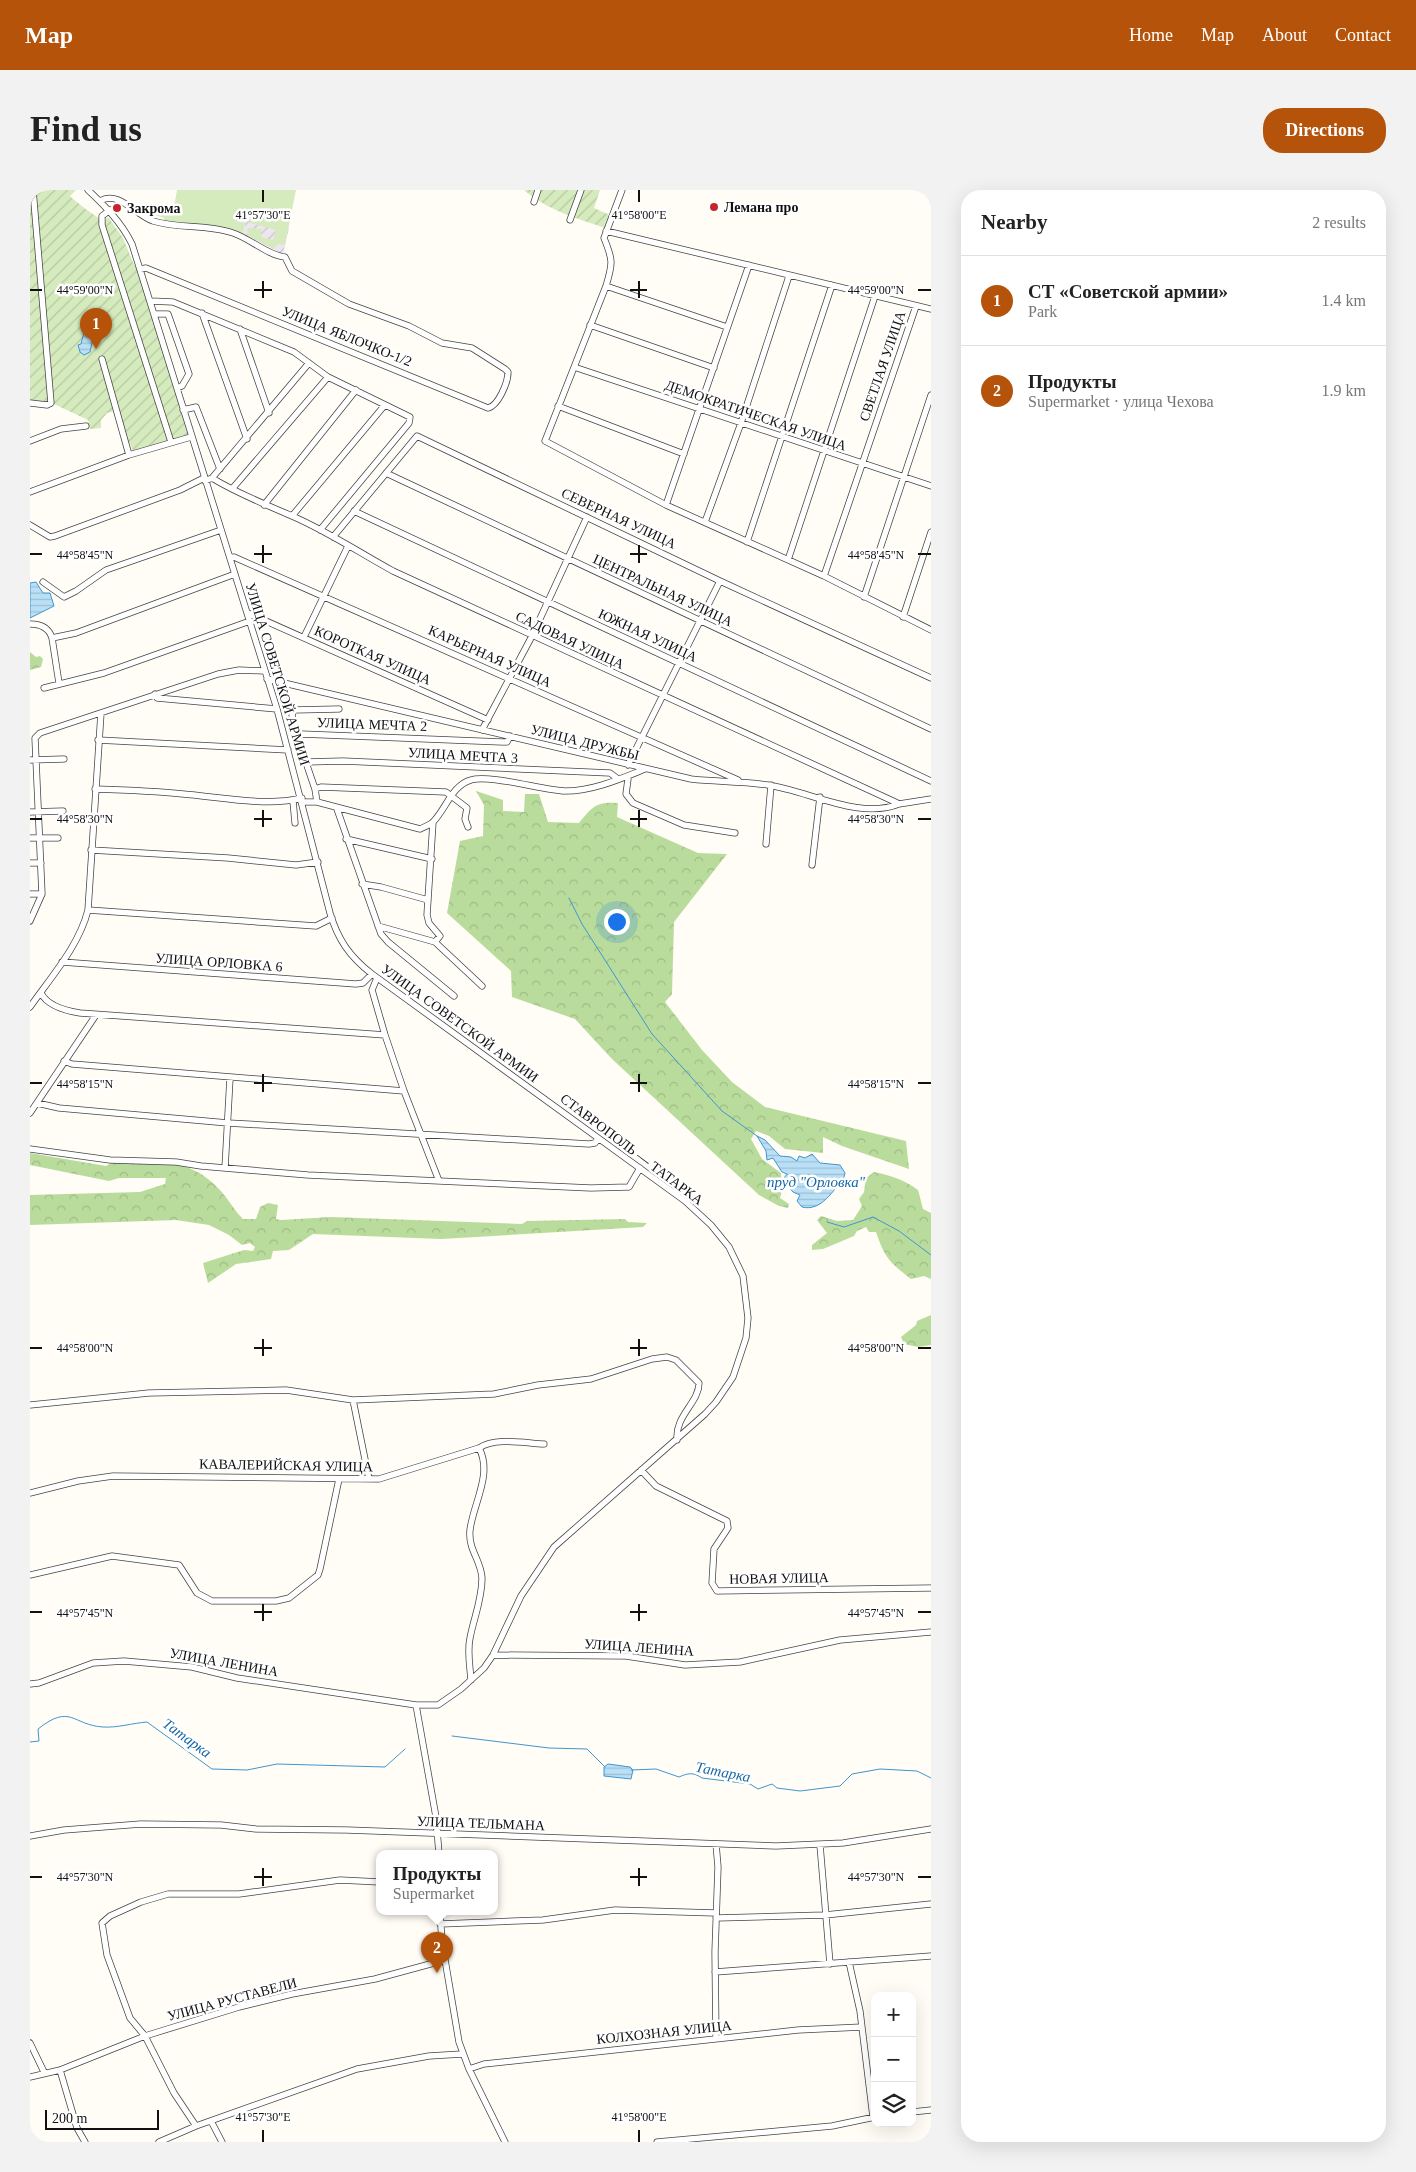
<!DOCTYPE html>
<html lang="en">
<head>
<meta charset="utf-8">
<style>
	:root { --surface:#fff; --page:#f2f2f2; --text:#222; --muted:#767676; --line:#e0e0e0; --accent:#b45309 }
	body { margin:0; font-family:Georgia,serif; background:var(--page); color:var(--text) }
	.controls { position:absolute; right:15px; bottom:15px; display:grid; overflow:hidden; border-radius:10px; box-shadow:0 5px 20px #0002 }
	.controls button { width:45px; height:45px; display:grid; place-items:center; padding:0; border:0; border-bottom:1px solid var(--line); background:var(--surface); color:var(--text); font:25px sans-serif }
	.scale { position:absolute; left:15px; bottom:12px; width:114px; box-sizing:border-box; padding-left:5px; border:2px solid #111; border-top:0; font-size:14px; line-height:18px; white-space:nowrap; color:#111; -webkit-text-stroke:4px #fff; paint-order:stroke }
	.you { position:absolute; left:586px; top:731px; width:18px; height:18px; margin:-12px; border:4px solid #fff; border-radius:50%; background:#1a73e8; box-shadow:0 0 0 8px #1a73e833 }
	.badge { display:grid; place-items:center; width:32px; height:32px; border-radius:50%; background:var(--accent); color:#fff; font-size:16px; font-weight:700 }
	.pin { position:absolute; translate:-50% -41px; filter:drop-shadow(0 1px 2px #0008) }
	.pin::after { content:''; position:absolute; top:26px; width:18px; height:15px; background:inherit; clip-path:polygon(0 0,100% 0,50% 100%) }
	.popup { position:absolute; left:346px; top:1660px; width:122px; height:65px; box-sizing:border-box; display:grid; place-content:center; border-radius:10px; background:var(--surface); filter:drop-shadow(0 1px 4px #0005); font-size:16px; white-space:nowrap; color:var(--muted) }
	.popup b { font-size:19px; color:var(--text) }
	.popup::after { content:''; position:absolute; left:50%; top:100%; margin-left:-10px; border:10px solid transparent; border-top-color:var(--surface) }
	.list { margin:0; padding:0; list-style:none }
	h2 { display:flex; justify-content:space-between; align-items:center; height:65px; margin:0; padding:0 20px; font-size:21px }
	h2 small { font-size:16px; font-weight:400; color:var(--muted) }
	.list li { display:grid; grid-template-columns:32px 1fr auto; gap:15px; align-items:center; box-sizing:border-box; height:90px; padding:0 20px; border-top:1px solid var(--line) }
	.list b { display:block; font-size:19px; white-space:nowrap }
	.list p { margin:0; font-size:16px; white-space:nowrap; color:var(--muted) }
	.list em { font-size:16px; font-style:normal; color:var(--muted) }
	.icon { flex:none; width:28px; height:28px; fill:none; stroke:currentColor; stroke-width:2; stroke-linecap:round; stroke-linejoin:round }
	.map { position:relative; flex:none; width:901px; height:1952px; overflow:hidden; border-radius:20px }
	header { display:flex; align-items:center; gap:30px; box-sizing:border-box; height:70px; padding:0 25px; background:var(--accent); color:#fff }
	header strong { font-size:24px }
	nav { display:flex; gap:28px; margin-inline-start:auto; font-size:18px }
	.intro { display:flex; align-items:center; justify-content:space-between; box-sizing:border-box; height:120px; padding:0 30px }
	h1 { margin:0; font-size:35px }
	.button { padding:12px 22px; border-radius:20px; background:var(--accent); color:#fff; font-size:18px; font-weight:700 }
	main { display:flex; gap:30px; padding:0 30px }
	aside { flex:1; background:var(--surface); border-radius:20px; box-shadow:0 5px 20px #0002 }
	.map>svg:first-child { display:block }
</style>
</head>
<body>
<header>
<strong>Map</strong>
<nav><a>Home</a><a>Map</a><a>About</a><a>Contact</a></nav>
</header>
<div class="intro"><h1>Find us</h1><a class="button">Directions</a></div>
<main>
<div class="map">
<svg width="901" height="1952" viewBox="0 0 901 1952">
	<defs>
		<pattern id="industrial-furrows" width="10" height="10" patternUnits="userSpaceOnUse" patternTransform="scale(1.25)"><rect width="10" height="10" fill="#eee6ef"/><path d="M-1 1l2-2M0 10L10 0M9 11l2-2" fill="none" stroke="#cbc4cc"/></pattern>
		<pattern id="forest-crowns" width="20" height="18" patternUnits="userSpaceOnUse" patternTransform="scale(1.25)"><rect width="20" height="18" fill="#b9dc9c"/><path d="M2 6a3 3 0 1 1 6 0M12 15a3 3 0 1 1 6 0" fill="none" stroke="#9ebc85"/></pattern>
		<pattern id="garden-furrows" width="10" height="10" patternUnits="userSpaceOnUse" patternTransform="scale(1.25)"><rect width="10" height="10" fill="#d5ebbd"/><path d="M-1 1l2-2M0 10L10 0M9 11l2-2" fill="none" stroke="#b6c8a1"/></pattern>
		<pattern id="water-rules" width="6" height="5" patternUnits="userSpaceOnUse" patternTransform="scale(1.25)"><rect width="6" height="5" fill="#b9e0f7"/><path d="M0 2.5h6" fill="none" stroke="#9ebfd3"/></pattern>
	</defs>
	<rect width="100%" height="100%" fill="#fffdf5"/>
	<path fill="url(#industrial-furrows)" d="M 207,23 L 251,34 L 259,38 L 253,64 L 213,44 L 215,34 L 205,31 Z"/>
	<path fill="#d5ebbd" d="M 147,0 L 266,0 L 255,55 L 246,54 L 244,60 L 253,64 L 217,45 L 218,38 L 232,39 L 231,47 L 243,50 L 246,40 L 220,33 L 220,26 L 207,23 L 205,31 L 215,33 L 213,44 L 134,31 L 134,28 L 119,23 L 120,18 L 126,19 L 125,22 L 130,23 L 131,21 L 143,23 Z"/>
	<path fill="url(#forest-crowns)" d="M 0,458 L 0,462 L 6,467 L 10,466 L 13,469 L 11,477 L 0,480 Z
		M 446,601 L 473,610 L 473,621 L 494,622 L 495,604 L 509,604 L 518,632 L 549,633 C 562,617 566,611 588,613 L 587,627 L 668,663 L 697,664 L 644,732 L 642,804 L 635,812 L 672,860 L 702,892 L 735,917 L 876,951 L 879,979 L 812,956 L 793,947 L 793,963 L 755,959 L 739,946 L 726,941 L 721,949 L 732,969 L 751,983 L 752,1001 L 750,1008 L 759,1014 L 758,1018 L 749,1016 L 729,1005 L 582,869 L 545,829 L 482,807 L 481,781 L 417,723 L 430,651 L 453,646 L 454,615 Z
		M 0,963 L 76,976 L 85,971 C 127,973 158,966 189,999 C 197,1007 204,1020 213,1029 L 226,1029 L 230,1017 L 238,1013 L 248,1015 L 246,1029 L 251,1030 L 301,1027 L 492,1034 L 497,1031 L 595,1029 L 598,1032 L 617,1033 L 613,1037 L 411,1049 L 283,1044 L 259,1060 L 243,1061 L 241,1069 L 206,1074 L 178,1093 L 173,1073 L 214,1060 L 223,1061 L 225,1057 L 220,1053 L 212,1055 L 199,1045 L 179,1035 L 146,1030 L 0,1035 L 0,1005 L 110,1002 L 135,994 L 136,988 L 89,988 L 79,991 L 0,975 Z
		M 844,982 C 860,985 875,990 888,1000 L 893,1019 L 901,1023 L 901,1089 L 894,1086 L 881,1089 C 859,1072 855,1068 846,1042 L 839,1042 L 836,1037 L 827,1041 L 824,1046 L 793,1059 L 782,1060 L 782,1055 L 797,1043 L 787,1030 L 791,1026 L 807,1031 L 823,1030 L 832,1016 L 829,1009 L 834,1002 L 836,988 Z
		M 901,1125 L 901,1155 L 888,1157 L 874,1154 L 871,1147 L 886,1135 L 887,1131 Z"/>
	<path fill="url(#garden-furrows)" d="M 0,0 L 46,0 L 40,6 C 47,13 66,27 74,31 L 78,27 L 93,48 L 104,75 L 107,76 L 159,246 L 103,261 L 85,221 L 77,223 L 71,230 L 71,238 L 60,239 L 58,230 L 24,214 L 0,212 Z
		M 494,0 L 570,0 L 564,18 L 580,25 L 575,38 C 544,27 519,21 494,0 Z"/>
	<path fill="url(#water-rules)" stroke="#3f96cf" d="M 54,142 L 58,142 L 63,148 L 60,162 L 54,165 L 50,162 L 48,155 L 51,154 Z
		M 6,392 L 13,403 L 20,403 L 24,416 L 0,428 L 0,393 Z
		M 727,946 L 735,950 L 750,966 L 761,967 L 767,971 L 769,966 L 775,968 L 782,964 L 790,973 L 810,975 L 815,983 L 814,987 C 804,1000 791,1022 772,1017 L 767,1011 L 770,1005 L 763,1002 L 758,996 L 755,997 L 754,988 L 757,984 L 752,982 L 743,968 L 737,970 L 736,961 Z
		M 578,1574 L 600,1577 L 603,1580 L 601,1589 L 574,1586 L 574,1577 Z"/>
	<g fill="none" stroke-linecap="round" stroke-linejoin="round">
		<path stroke="#3f96cf" stroke-width="1" d="M 539,708 L 552,734 L 622,844 L 692,921 L 727,946
			M 797,1032 L 814,1037 L 843,1027 L 869,1041 L 901,1065
			M 422,1546 L 519,1558 L 557,1559 L 575,1577
			M 0,1552 L 9,1551 L 8,1539 C 41,1513 42,1535 73,1537 C 87,1538 103,1533 117,1532 L 182,1579 L 217,1580 L 247,1574 L 355,1577 L 375,1559
			M 601,1580 L 626,1579 L 649,1587 C 658,1583 663,1582 672,1588 L 720,1594 L 728,1599 L 742,1594 L 747,1598 L 770,1601 L 810,1596 L 822,1584 L 850,1579 L 887,1581 L 901,1588"/>
		<g stroke="#444" stroke-width="7">
			<path id="minor" d="M 592,0 L 574,48 C 583,70 583,73 576,96 L 515,251 L 636,315 L 794,386 L 901,440
				M 70,11 C 89,0 105,25 123,31 C 149,39 177,34 203,43 C 219,48 239,66 255,67 L 262,81 L 319,114 L 379,136 L 412,153 L 442,158 L 475,179 L 478,182 C 478,193 468,216 458,218 L 116,78 L 110,79
				M 504,12 L 508,0
				M 80,20 L 72,26 L 72,35 L 141,252
				M 540,30 L 551,0
				M 576,41 L 901,119
				M 576,96 L 697,137
				M 121,111 L 143,112 L 264,162 L 298,187 L 380,227 L 379,233 L 290,340
				M 172,123 L 217,249
				M 125,124 L 138,124 L 159,184 L 152,196 L 147,198
				M 560,135 L 684,178
				M 210,139 L 239,223
				M 72,169 L 99,265
				M 544,177 L 901,296
				M 0,213 L 17,215 L 21,213 L 3,0
				M 528,216 L 654,264
				M 153,220 L 166,217 L 190,279
				M 0,251 L 31,239 L 56,236
				M 356,283 L 901,539
				M 182,288 L 279,173
				M 175,291 L 182,288 C 208,304 235,314 262,326 C 297,341 330,363 363,381 L 863,611 L 869,614 L 901,609
				M 202,299 L 298,187
				M 0,302 L 99,265 L 161,247
				M 234,315 L 326,200
				M 636,315 L 719,75
				M 324,321 L 901,591
				M 262,326 L 354,216
				M 675,332 L 711,233 L 759,86
				M 0,335 L 20,347 L 25,346 L 150,300 L 174,288
				M 303,347 L 387,246 L 690,391 L 901,488
				M 717,352 L 802,95
				M 200,368 L 204,367 L 708,590
				M 758,370 L 845,106
				M 794,386 L 886,116
				M 13,392 L 34,407 L 46,401 L 76,380 L 191,340
				M 834,407 L 901,205
				M 218,423 L 458,530
				M 873,427 L 901,342
				M 0,434 C 11,434 19,438 22,448 L 46,443 L 205,384
				M 274,447 L 318,356
				M 22,448 L 29,493
				M 237,489 L 661,589 C 687,592 712,591 738,595 C 779,601 829,630 869,614
				M 14,498 L 74,483 L 220,431
				M 125,504 L 127,508 L 247,519
				M 452,540 L 502,446 L 557,327
				M 268,546 L 262,526 L 263,520 L 309,519
				M 68,550 L 258,560
				M 0,570 L 34,569
				M 276,572 L 313,571 L 580,583 L 588,589
				M 598,575 L 690,391
				M 596,587 L 598,589 L 596,604 L 603,613 L 654,635 L 705,643
				M 65,599 C 95,600 124,601 153,604 C 189,607 237,617 272,608
				M 285,599 L 291,597 L 416,602 L 437,618 L 435,629 L 438,637
				M 263,611 L 265,633
				M 273,612 L 287,612 L 390,639 C 394,637 400,635 403,632 C 416,619 422,595 441,590 C 459,584 512,600 535,601 C 563,601 590,589 615,579
				M 287,612 L 285,599 L 269,552 L 268,546 L 271,544 L 472,552 L 477,552 L 480,546
				M 307,619 L 351,744 L 358,752 L 424,806
				M 0,622 L 33,621
				M 403,632 L 397,725 L 399,733 L 410,746 L 405,752
				M 0,648 L 28,648
				M 316,649 L 402,669
				M 736,654 L 741,595
				M 61,660 L 198,668 L 266,675 L 288,672
				M 0,673 L 11,673
				M 782,675 L 790,607
				M 332,694 L 351,697 L 398,710
				M 0,704 L 12,704
				M 58,720 L 286,736 L 302,728
				M 0,731 L 12,704 L 5,548 L 10,543 L 188,484 L 209,480 L 235,481
				M 348,736 L 405,752
				M 405,752 L 452,796
				M 32,772 L 326,794 L 333,793 L 342,784
				M 347,788 L 342,800 L 355,845 L 374,901 L 409,991
				M 11,803 C 18,817 37,821 50,823 L 355,845
				M 0,817 C 21,787 49,756 58,720 L 71,523
				M 34,871 L 42,874 L 374,901
				M 7,913 L 29,918 L 198,933 L 559,954 L 565,953 L 568,949
				M 0,923 L 66,825
				M 0,959 L 80,970 L 146,972 L 171,976 L 278,985 L 561,998 L 599,997 L 610,978
				M 195,978 L 200,888
				M 323,1210 L 339,1289
				M 0,1215 L 119,1203 L 256,1200 L 323,1210 L 464,1204 L 508,1195 L 561,1189 L 622,1169 L 637,1167 L 646,1170 L 669,1193 C 669,1213 645,1225 647,1250
				M 449,1258 C 466,1247 494,1253 514,1254
				M 611,1280 L 626,1296 L 697,1331 L 698,1338 L 684,1359 L 682,1393 L 687,1401 L 901,1398
				M 0,1303 L 48,1291 L 83,1286 L 349,1289 L 449,1258 C 463,1284 443,1314 440,1340 C 438,1360 451,1370 452,1388 C 452,1410 444,1427 440,1448 C 437,1462 440,1476 441,1490
				M 0,1385 L 82,1366 L 149,1375 L 167,1403 L 182,1411 L 246,1411 L 259,1408 L 288,1385 L 290,1379 L 309,1289
				M 463,1465 L 596,1466 L 655,1475 L 710,1472 L 810,1450 L 901,1442
				M 0,1494 L 9,1493 L 63,1473 L 94,1471 L 162,1477 L 207,1488 L 386,1515 L 408,1515 L 431,1499 L 454,1478 L 463,1465 L 491,1406 L 524,1357 L 675,1224 L 686,1212 L 703,1187 L 716,1148 L 718,1128 L 713,1086 L 699,1057 L 681,1035 L 655,1011 L 342,784 C 320,767 308,750 300,723 L 247,519 L 102,54 C 91,32 76,17 58,0
				M 386,1515 L 406,1627 L 409,1664
				M 0,1646 L 34,1640 L 111,1634 L 191,1635 L 226,1639 L 317,1640 L 746,1656 L 813,1653 L 901,1639
				M 686,1654 L 688,1677 L 685,1762 L 686,1849
				M 790,1655 L 800,1774
				M 410,1722 L 412,1752 L 429,1852 L 439,1879 L 475,1952
				M 686,1728 L 795,1725 L 901,1714
				M 410,1734 L 513,1730 L 585,1720 L 686,1723
				M 819,1772 L 830,1821 L 843,1927
				M 685,1782 L 901,1766
				M 0,1853 L 14,1882
				M 439,1879 L 454,1874 L 768,1840 L 832,1837
				M 30,1880 L 47,1938 L 55,1952
				M 0,1887 L 30,1880 L 115,1846 L 209,1817 L 262,1804 L 345,1789 L 415,1770
				M 882,1922 L 901,1920
				M 181,1931 L 192,1952
				M 166,1936 L 144,1903 L 115,1846 L 100,1828 L 77,1765 L 72,1733 L 80,1726 L 111,1712 L 138,1704 L 209,1704 L 310,1690 L 350,1692
				M 129,1952 L 166,1936 L 327,1879 L 399,1866 L 432,1864
				M 627,1952 L 802,1936 L 845,1927"/>
		</g>
		<use href="#minor" stroke="#fff" stroke-width="5.5"/>
	</g>
	<path fill="none" stroke="#111" stroke-width="2" d="M 233,0 L 233,12M 609,0 L 609,12M 233,91 L 233,108M 609,91 L 609,108M 0,100 L 12,100M 224,100 L 242,100M 600,100 L 617,100M 888,100 L 901,100M 233,355 L 233,373M 609,355 L 609,373M 0,364 L 12,364M 224,364 L 242,364M 600,364 L 617,364M 888,364 L 901,364M 233,620 L 233,637M 609,620 L 609,637M 0,629 L 12,629M 224,629 L 242,629M 600,629 L 617,629M 888,629 L 901,629M 233,884 L 233,902M 609,884 L 609,902M 0,893 L 12,893M 224,893 L 242,893M 600,893 L 617,893M 888,893 L 901,893M 233,1149 L 233,1166M 609,1149 L 609,1166M 0,1158 L 12,1158M 224,1158 L 242,1158M 600,1158 L 617,1158M 888,1158 L 901,1158M 233,1414 L 233,1431M 609,1414 L 609,1431M 0,1422 L 12,1422M 224,1422 L 242,1422M 600,1422 L 617,1422M 888,1422 L 901,1422M 233,1678 L 233,1696M 609,1678 L 609,1696M 0,1687 L 12,1687M 224,1687 L 242,1687M 600,1687 L 617,1687M 888,1687 L 901,1687M 233,1940 L 233,1952M 609,1940 L 609,1952"/>
	<g fill="#c4262e" stroke="#fff" stroke-width="2">
		<circle cx="684" cy="17" r="5"/>
		<circle cx="87" cy="18" r="5"/>
	</g>
	<g text-anchor="middle" stroke-width="5" stroke-linejoin="round" paint-order="stroke">
		<g font-size="14" font-weight="bold" fill="#111" stroke="#fff" text-anchor="start">
			<text x="694" y="22">Лемана про</text>
			<text x="97" y="23">Закрома</text>
		</g>
		<g font-size="14" fill="#111" stroke="#fff">
			<text transform="translate(317 146) rotate(22)" y="5">УЛИЦА ЯБЛОЧКО-1/2</text>
			<text transform="translate(852 176) rotate(-71)" y="5">СВЕТЛАЯ УЛИЦА</text>
			<text transform="translate(726 225) rotate(19)" y="5">ДЕМОКРАТИЧЕСКАЯ УЛИЦА</text>
			<text transform="translate(589 328) rotate(25)" y="5">СЕВЕРНАЯ УЛИЦА</text>
			<text transform="translate(633 400) rotate(25)" y="5">ЦЕНТРАЛЬНАЯ УЛИЦА</text>
			<text transform="translate(618 445) rotate(25)" y="5">ЮЖНАЯ УЛИЦА</text>
			<text transform="translate(540 450) rotate(25)" y="5">САДОВАЯ УЛИЦА</text>
			<text transform="translate(343 465) rotate(24)" y="5">КОРОТКАЯ УЛИЦА</text>
			<text transform="translate(460 466) rotate(24)" y="5">КАРЬЕРНАЯ УЛИЦА</text>
			<text transform="translate(248 484) rotate(73)" y="5">УЛИЦА СОВЕТСКОЙ АРМИИ</text>
			<text transform="translate(342 534) rotate(2)" y="5">УЛИЦА МЕЧТА 2</text>
			<text transform="translate(555 552) rotate(14)" y="5">УЛИЦА ДРУЖБЫ</text>
			<text transform="translate(433 565) rotate(3)" y="5">УЛИЦА МЕЧТА 3</text>
			<text transform="translate(189 772) rotate(4)" y="5">УЛИЦА ОРЛОВКА 6</text>
			<text transform="translate(430 833) rotate(36)" y="5">УЛИЦА СОВЕТСКОЙ АРМИИ</text>
			<text transform="translate(602 959) rotate(37)" y="5">СТАВРОПОЛЬ — ТАТАРКА</text>
			<text transform="translate(256 1275) rotate(1)" y="5">КАВАЛЕРИЙСКАЯ УЛИЦА</text>
			<text transform="translate(749 1388) rotate(-1)" y="5">НОВАЯ УЛИЦА</text>
			<text transform="translate(609 1457) rotate(4)" y="5">УЛИЦА ЛЕНИНА</text>
			<text transform="translate(194 1472) rotate(10)" y="5">УЛИЦА ЛЕНИНА</text>
			<text transform="translate(451 1633) rotate(2)" y="5">УЛИЦА ТЕЛЬМАНА</text>
			<text transform="translate(202 1809) rotate(-15)" y="5">УЛИЦА РУСТАВЕЛИ</text>
			<text transform="translate(634 1842) rotate(-6)" y="5">КОЛХОЗНАЯ УЛИЦА</text>
		</g>
		<g font-size="15" font-style="italic" fill="#1768a6" stroke="#fff">
			<text x="786" y="997">пруд "Орловка"</text>
			<text transform="translate(157 1548) rotate(36)" y="5">Татарка</text>
			<text transform="translate(693 1582) rotate(11)" y="5">Татарка</text>
		</g>
	</g>
	<g font-size="12" text-anchor="middle" fill="#111" stroke="#fff" stroke-width="5" stroke-linejoin="round" paint-order="stroke">
		<text x="233" y="29">41°57'30"E</text>
		<text x="609" y="29">41°58'00"E</text>
		<text x="55" y="104">44°59'00"N</text>
		<text x="846" y="104">44°59'00"N</text>
		<text x="55" y="369">44°58'45"N</text>
		<text x="846" y="369">44°58'45"N</text>
		<text x="55" y="633">44°58'30"N</text>
		<text x="846" y="633">44°58'30"N</text>
		<text x="55" y="898">44°58'15"N</text>
		<text x="846" y="898">44°58'15"N</text>
		<text x="55" y="1162">44°58'00"N</text>
		<text x="846" y="1162">44°58'00"N</text>
		<text x="55" y="1427">44°57'45"N</text>
		<text x="846" y="1427">44°57'45"N</text>
		<text x="55" y="1691">44°57'30"N</text>
		<text x="846" y="1691">44°57'30"N</text>
		<text x="233" y="1931">41°57'30"E</text>
		<text x="609" y="1931">41°58'00"E</text>
	</g>
</svg>
<div class="controls">
<button>+</button>
<button>−</button>
<button><svg class="icon" aria-label="layers" viewBox="0 0 24 24"><path d="M12 4l9 5-9 5-9-5zM3 14l9 5 9-5"/></svg></button>
</div>
<div class="scale">200 m</div>
<div class="you"></div>
<div class="pin badge" style="left:66px;top:159px">1</div>
<div class="pin badge" style="left:407px;top:1783px">2</div>
<div class="popup"><b>Продукты</b>Supermarket</div>
</div>
<aside>
<h2>Nearby<small>2 results</small></h2>
<ul class="list">
<li><span class="badge">1</span><div><b>СТ «Советской армии»</b><p>Park</p></div><em>1.4 km</em></li>
<li><span class="badge">2</span><div><b>Продукты</b><p>Supermarket · улица Чехова</p></div><em>1.9 km</em></li>
</ul>
</aside>
</main>
</body>
</html>
